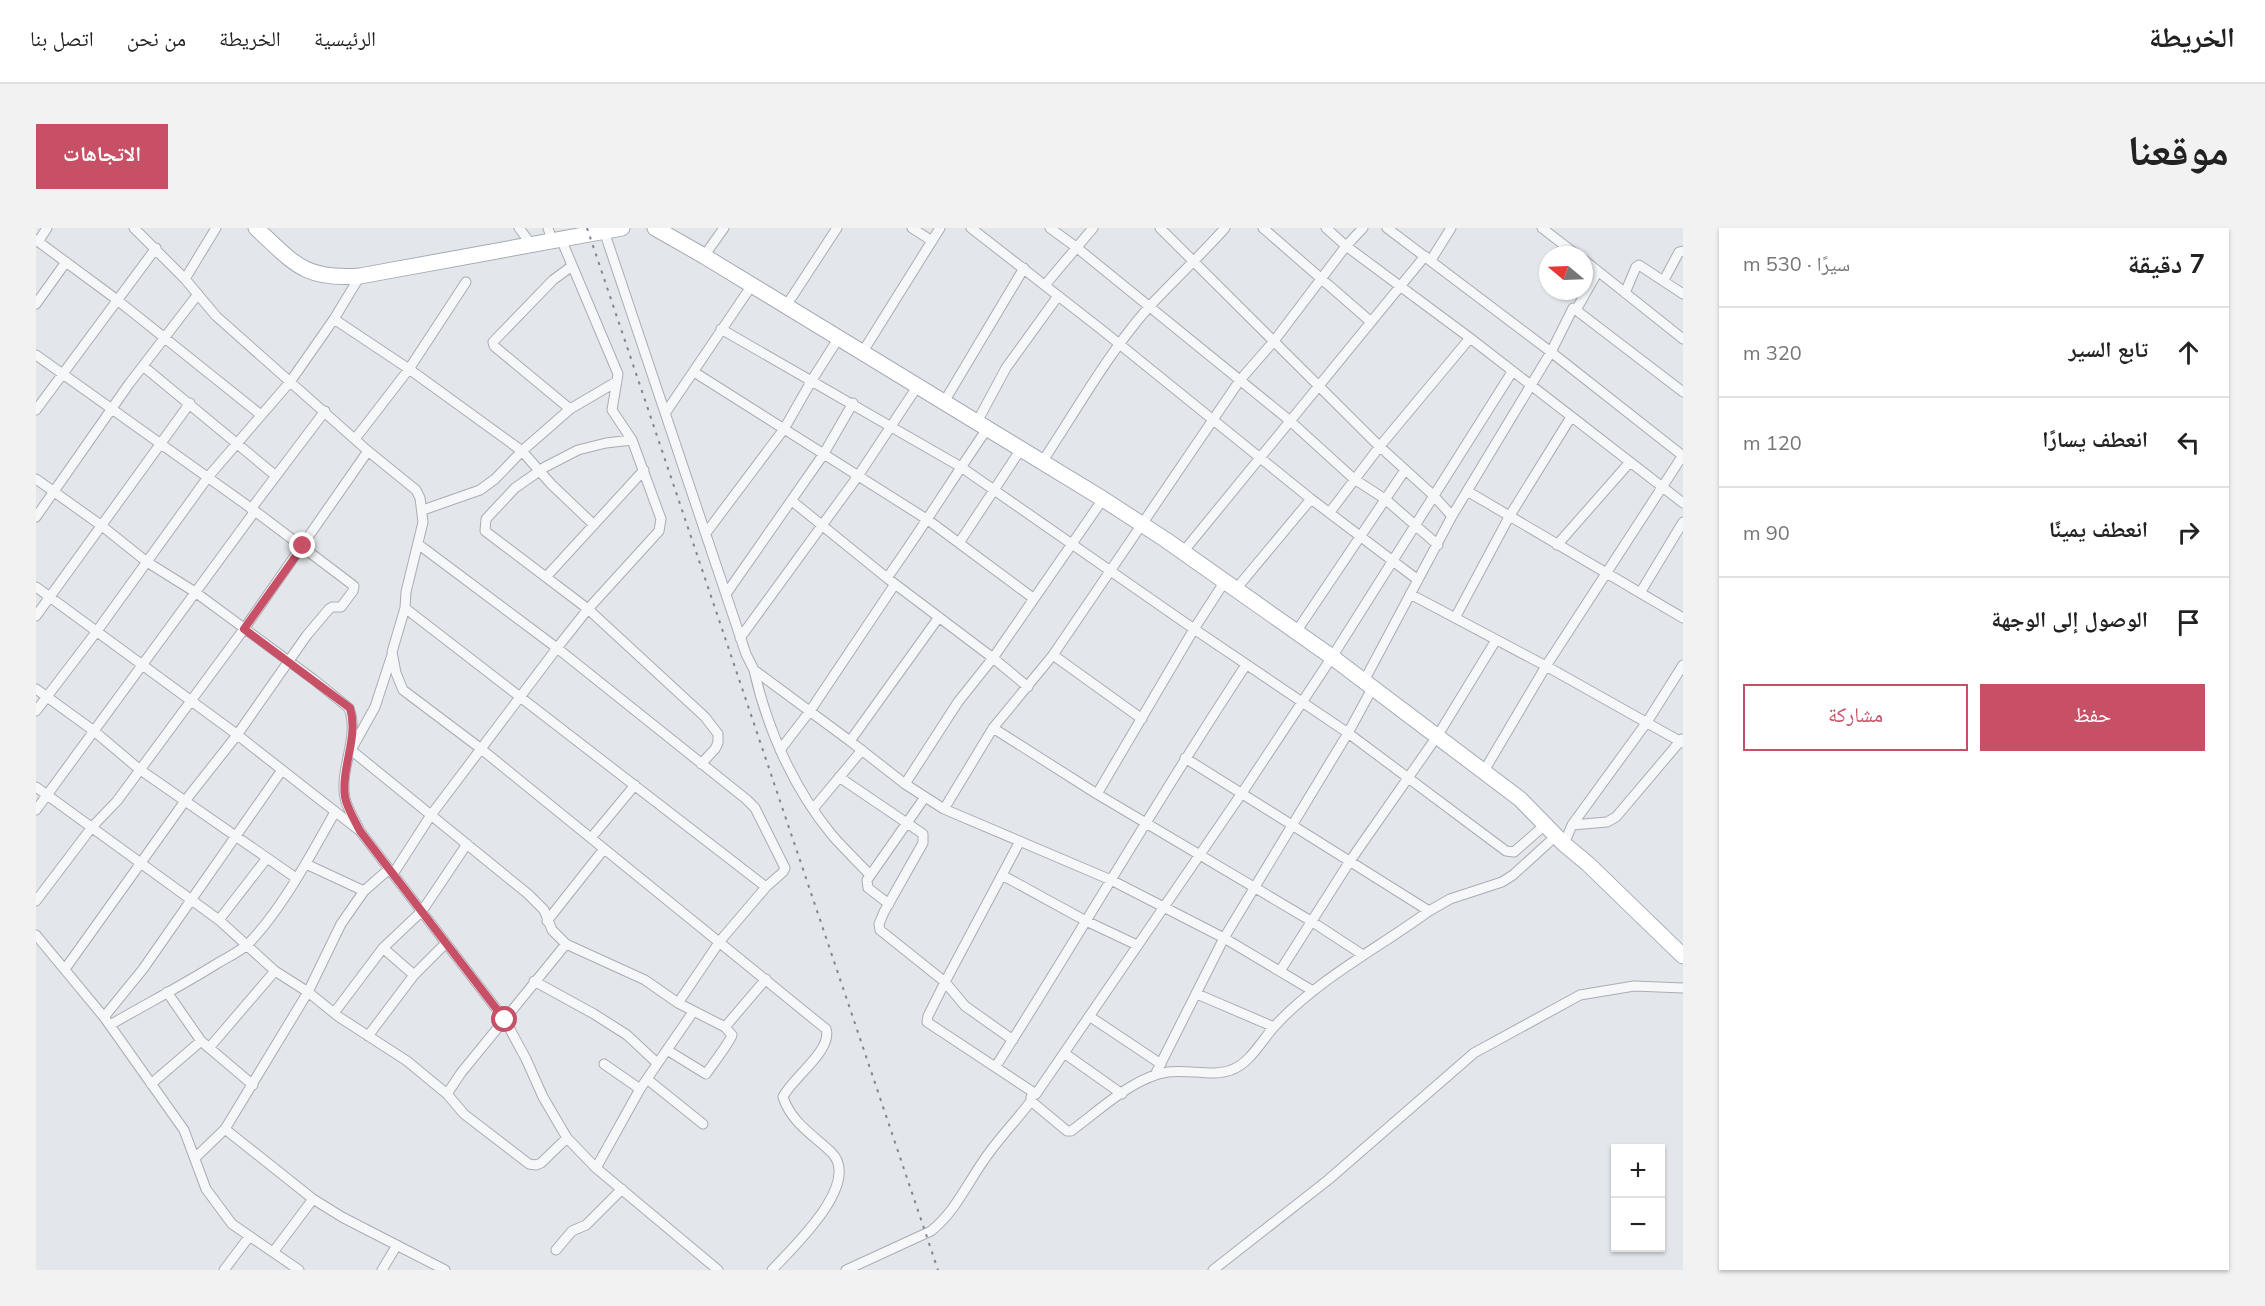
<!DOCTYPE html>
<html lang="ar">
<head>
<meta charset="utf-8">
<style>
	:root { --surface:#fff; --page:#f2f2f2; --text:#222; --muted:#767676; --line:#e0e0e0; --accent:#c75066 }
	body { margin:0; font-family:Mulish,"Noto Naskh Arabic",sans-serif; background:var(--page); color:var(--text); direction:rtl }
	.controls { position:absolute; right:18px; bottom:18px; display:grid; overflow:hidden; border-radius:0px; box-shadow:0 2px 4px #0004 }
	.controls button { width:54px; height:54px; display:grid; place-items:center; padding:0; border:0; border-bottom:2px solid var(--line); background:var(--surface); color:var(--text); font:30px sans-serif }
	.compass { position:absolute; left:1503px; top:18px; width:54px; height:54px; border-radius:50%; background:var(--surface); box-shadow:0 2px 4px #0004; rotate:289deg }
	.stop { position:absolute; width:18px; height:18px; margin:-14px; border:4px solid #c75066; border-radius:50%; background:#fff }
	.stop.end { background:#c75066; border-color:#fff; box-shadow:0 2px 6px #0008 }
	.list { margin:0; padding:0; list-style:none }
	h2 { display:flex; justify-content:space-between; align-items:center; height:78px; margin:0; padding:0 24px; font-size:26px }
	h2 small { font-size:20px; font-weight:400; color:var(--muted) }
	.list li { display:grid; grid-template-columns:39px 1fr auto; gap:18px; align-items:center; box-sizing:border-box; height:90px; padding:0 24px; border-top:2px solid var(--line) }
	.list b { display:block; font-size:22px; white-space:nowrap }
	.list em { font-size:20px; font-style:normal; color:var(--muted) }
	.actions { display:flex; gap:12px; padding:18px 24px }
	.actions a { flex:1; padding:14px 0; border:2px solid var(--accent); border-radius:0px; text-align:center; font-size:21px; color:var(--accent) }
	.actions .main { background:var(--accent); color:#fff }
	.icon { flex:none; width:33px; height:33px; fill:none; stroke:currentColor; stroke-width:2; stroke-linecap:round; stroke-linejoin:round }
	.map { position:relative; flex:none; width:1647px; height:1042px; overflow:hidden; direction:ltr; border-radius:0px }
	header { display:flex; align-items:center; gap:36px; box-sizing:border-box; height:84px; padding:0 30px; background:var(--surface); border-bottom:2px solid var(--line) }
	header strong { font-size:28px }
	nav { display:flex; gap:33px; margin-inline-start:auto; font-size:21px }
	.intro { display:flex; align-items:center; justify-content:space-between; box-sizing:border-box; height:144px; padding:0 36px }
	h1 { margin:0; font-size:42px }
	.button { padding:15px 27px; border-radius:0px; background:var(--accent); color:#fff; font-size:21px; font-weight:700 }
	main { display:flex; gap:36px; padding:0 36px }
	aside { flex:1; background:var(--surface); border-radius:0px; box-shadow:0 2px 4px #0004 }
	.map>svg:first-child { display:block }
</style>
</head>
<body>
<header>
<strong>الخريطة</strong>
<nav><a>الرئيسية</a><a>الخريطة</a><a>من نحن</a><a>اتصل بنا</a></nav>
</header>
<div class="intro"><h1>موقعنا</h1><a class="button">الاتجاهات</a></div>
<main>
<aside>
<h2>7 دقيقة<small>سيرًا · 530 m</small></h2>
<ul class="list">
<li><svg class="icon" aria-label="ahead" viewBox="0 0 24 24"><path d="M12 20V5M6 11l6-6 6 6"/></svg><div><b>تابع السير</b></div><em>320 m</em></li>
<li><svg class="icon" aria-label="left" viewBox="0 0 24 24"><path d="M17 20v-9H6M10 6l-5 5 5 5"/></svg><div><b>انعطف يسارًا</b></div><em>120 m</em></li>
<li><svg class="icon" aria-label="right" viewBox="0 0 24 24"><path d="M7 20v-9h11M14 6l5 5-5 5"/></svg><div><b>انعطف يمينًا</b></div><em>90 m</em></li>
<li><svg class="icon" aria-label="arrive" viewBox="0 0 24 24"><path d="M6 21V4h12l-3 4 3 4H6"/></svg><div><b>الوصول إلى الوجهة</b></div></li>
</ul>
<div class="actions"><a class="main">حفظ</a><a>مشاركة</a></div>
</aside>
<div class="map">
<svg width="1647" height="1042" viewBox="0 0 1647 1042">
	<rect width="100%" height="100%" fill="#e3e6ea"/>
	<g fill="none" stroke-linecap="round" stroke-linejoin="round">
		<g stroke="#a8adb4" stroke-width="11">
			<path id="street" d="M 98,0 L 149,51 L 180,88 L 332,223 L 380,262 L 384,270 L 387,294 L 370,364 L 369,380 L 356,424 L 360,445 L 367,462 L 444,520 L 790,801 C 797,822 756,850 747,869 C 755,894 777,907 795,924 C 827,955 756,1020 736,1042
				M 483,0 L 495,16
				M 512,0 L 516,12
				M 567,0 L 710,426 L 718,442 L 814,513 L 869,556 L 908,581 L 1075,652 L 1188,710 L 1277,763
				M 876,0 L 896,13
				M 935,0 L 1066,102 L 1275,271 L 1382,352
				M 1014,0 L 1040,19 L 1253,192 L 1318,251 L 1349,271 L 1402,317
				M 1124,0 L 1342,217 L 1397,267 L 1416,288
				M 1227,0 L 1335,94
				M 1290,0 L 1310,18 L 1434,110 L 1647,275
				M 1351,0 L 1515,124 L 1647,228
				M 1506,0 L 1541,27
				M 525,11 L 582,146 L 576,182 L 596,212
				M 0,12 L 80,71 L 225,187
				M 2,14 L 11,0
				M 668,28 L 688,0
				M 1395,32 L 1415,0
				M 1548,32 L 1647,111
				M 149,51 L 180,0
				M 1628,52 L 1643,24 L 1647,23
				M 1009,57 L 1057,0
				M 1589,65 L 1600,39 L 1603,37 L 1647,66
				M 0,76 L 30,34
				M 750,78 L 801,0
				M 1540,82 L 1647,164
				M 298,91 L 373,141 L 486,223 L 515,256 L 558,297
				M 685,101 L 925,239 L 1158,401 L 1312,505 L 1470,623 L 1478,624 L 1510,596
				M 826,125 L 904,0
				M 0,127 L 219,283 L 318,358 L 317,363 L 305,379 L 296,379 L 293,381 L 271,407 L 201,507 L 149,573 L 29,741
				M 107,138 L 240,248
				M 658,144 L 892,292 L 997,370
				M 1476,144 L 1296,429 L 1206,565 L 1000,866 L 995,869 L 995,873 L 1031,903 L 1035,903 C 1063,883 1097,849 1132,844 C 1151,841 1178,849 1195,842 C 1213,836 1225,814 1237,800 C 1280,752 1341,721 1393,683 L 1414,671 L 1466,654 L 1477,647 L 1521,607
				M 908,174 L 988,40
				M 534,181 L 458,118 L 457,114 L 517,52 L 536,38
				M 0,182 L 120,20
				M 630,184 L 716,57
				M 941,194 L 970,140 L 1022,68
				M 319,211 L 373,141 L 430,54
				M 1006,234 C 1040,183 1072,125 1113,79 C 1138,52 1165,27 1189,0
				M 0,251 L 66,298 L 111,334 L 159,364 L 277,451 L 313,480 C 324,510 303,540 309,570 C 311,580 318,591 323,601
				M 1431,263 L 1647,390
				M 756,273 L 851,350 L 957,430 L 992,459
				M 215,281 L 289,183
				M 387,282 L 444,262 L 459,251 L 486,223 L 534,181 L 580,154
				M 1294,284 L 1344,218 L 1434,110
				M 0,289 L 93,156 L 162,66
				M 670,305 L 748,201 L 776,152 L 802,111
				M 923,315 L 985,221
				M 382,316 L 521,420 L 710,571 L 719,580 L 749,640 L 747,644 L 730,659 L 684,713 L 642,775
				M 1521,317 L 1594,234
				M 1147,324 L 1389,28
				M 510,349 L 608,242
				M 851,350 C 886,301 917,250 951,201
				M 0,359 L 199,505 L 324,603 L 469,792 L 490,831 L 507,869 L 531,910 L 560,940 L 682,1042
				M 1200,361 L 1275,271
				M 1604,365 L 1647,294
				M 690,366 L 787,227 L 817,175
				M 1374,366 L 1510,438 L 1647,515
				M 369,380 L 730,659
				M 0,388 L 154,175
				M 1419,390 L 1473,289 L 1535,189
				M 1260,404 L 1369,242
				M 704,410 L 822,248 L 881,159
				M 1017,427 L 1106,491
				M 718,442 C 731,501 758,561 796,607 C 808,621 822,634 834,647
				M 1328,453 L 1416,288 L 1515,124 L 1537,80 L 1540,82 L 1562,43
				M 0,461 L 58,503 L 103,541 L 260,650
				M 0,483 L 61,403 L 172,249 L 254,154 L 298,91 L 324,48
				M 957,500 L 1061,566 L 1275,693 L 1327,727
				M 814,513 L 903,389
				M 315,522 L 492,666 L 508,682 L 516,702 L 530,716 L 609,752 L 642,775 L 689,799 L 696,807 C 694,814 676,837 670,846 L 631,822
				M 315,522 L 339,479 L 356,427
				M 744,522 L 774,483 L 859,356
				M 1149,530 L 1393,683
				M 1448,543 L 1510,438 L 1647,227
				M 803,549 L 887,606 L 887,615 L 848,684 L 843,696 L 844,702 L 909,754 L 929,778 L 977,812
				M 869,556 L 922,474 L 957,430 L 1067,271
				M 0,559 L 183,692 L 239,743 L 272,764 L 303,789 L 371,833 L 411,866 L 428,886 L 493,936 L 500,937 L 505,935 L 531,910
				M 1061,566 L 1158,401 L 1189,353
				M 777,581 L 826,522
				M 908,581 L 957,500 L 1017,427 L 1204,152 L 1238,113 L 1310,18 L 1327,0
				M 0,582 L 219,283
				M 1536,597 L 1571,594 L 1580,589 L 1646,511
				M 555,610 L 599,557
				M 984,613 L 909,754 L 892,788 L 891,794 L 1000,866
				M 1528,616 L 1536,597 L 1611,494 L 1647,437
				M 270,636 L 328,663
				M 357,646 L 395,587 L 521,420 L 552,381 L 623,303 L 625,291 L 596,212 L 570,215 L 542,222 L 509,239 L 479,260 L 450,291 L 449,303 L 552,381 L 669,489 L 682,506 L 682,515 L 679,521 L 665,536
				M 966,647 L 1050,693 L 1101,717
				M 0,673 L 56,599 L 81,573 L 208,401 L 332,223
				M 853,676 L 832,660 L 831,652 L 889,569
				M 183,692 L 231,630
				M 511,693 L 568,621
				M 0,707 L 68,789 L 148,902 L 170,961 L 196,996 L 263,1042
				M 347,720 L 378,747
				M 1244,743 L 1314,633 L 1402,507 L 1460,412
				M 498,753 L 558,786 L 591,807 L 621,835
				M 131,764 L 165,813 L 217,857
				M 1161,766 L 1238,799
				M 298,785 L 347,720 L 386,683 L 431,616
				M 1053,788 L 1125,836
				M 68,789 L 107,741 L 246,542
				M 74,797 C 110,776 147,757 182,735 C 192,729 205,723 213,715 C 246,681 276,625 299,584
				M 689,799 L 730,751
				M 332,808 L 378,747 L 410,715
				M 173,820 L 239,743
				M 1028,825 L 1086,866
				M 568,836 L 604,861
				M 960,838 C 1045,705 1123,568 1210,437
				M 1119,847 L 1188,710 L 1312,505 L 1337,459
				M 611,851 L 667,896
				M 115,856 L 165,813
				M 411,866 L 425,845 L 530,716
				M 189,901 L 277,971 L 306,989 L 409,1042
				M 159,930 L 189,901 L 272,764 L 305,696 L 328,663 L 353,641
				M 560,940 L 604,861 L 657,784
				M 520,1022 L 536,1003 L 550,997 L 586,961
				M 238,1023 L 277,971
				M 188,1042 L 213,1009
				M 346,1042 L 361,1017
				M 810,1042 L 895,1003 C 919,984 931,956 948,932 C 962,911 980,893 995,873
				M 1177,1042 L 1292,952 L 1438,825 L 1544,767 L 1598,758 L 1647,760"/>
		</g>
		<g stroke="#a3abb5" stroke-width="17">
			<path id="primary" d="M 220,0 C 259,36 268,52 324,48 L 586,0
				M 619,0 L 668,28 L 1067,271 L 1130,312 L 1296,429 L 1484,571 L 1528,616 L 1552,636 L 1647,728"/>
		</g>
		<use href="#street" stroke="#f6f7f9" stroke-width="9"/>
		<use href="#primary" stroke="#fff" stroke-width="15"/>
		<path stroke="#7d8693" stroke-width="2" stroke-dasharray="3 6" stroke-linecap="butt" d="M 551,0 L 902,1042"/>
	</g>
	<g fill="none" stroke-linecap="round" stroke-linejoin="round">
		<path stroke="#c75066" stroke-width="8" d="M 267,318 L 208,401 L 314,480 C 323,509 305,539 309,569 C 311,580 319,593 324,603 L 469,792"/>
	</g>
</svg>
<div class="controls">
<button>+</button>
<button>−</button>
</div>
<svg class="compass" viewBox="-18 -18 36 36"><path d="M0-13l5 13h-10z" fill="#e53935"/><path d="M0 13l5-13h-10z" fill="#767676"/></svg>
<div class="stop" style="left:469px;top:792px"></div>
<div class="stop end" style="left:267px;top:318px"></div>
</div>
</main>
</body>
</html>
